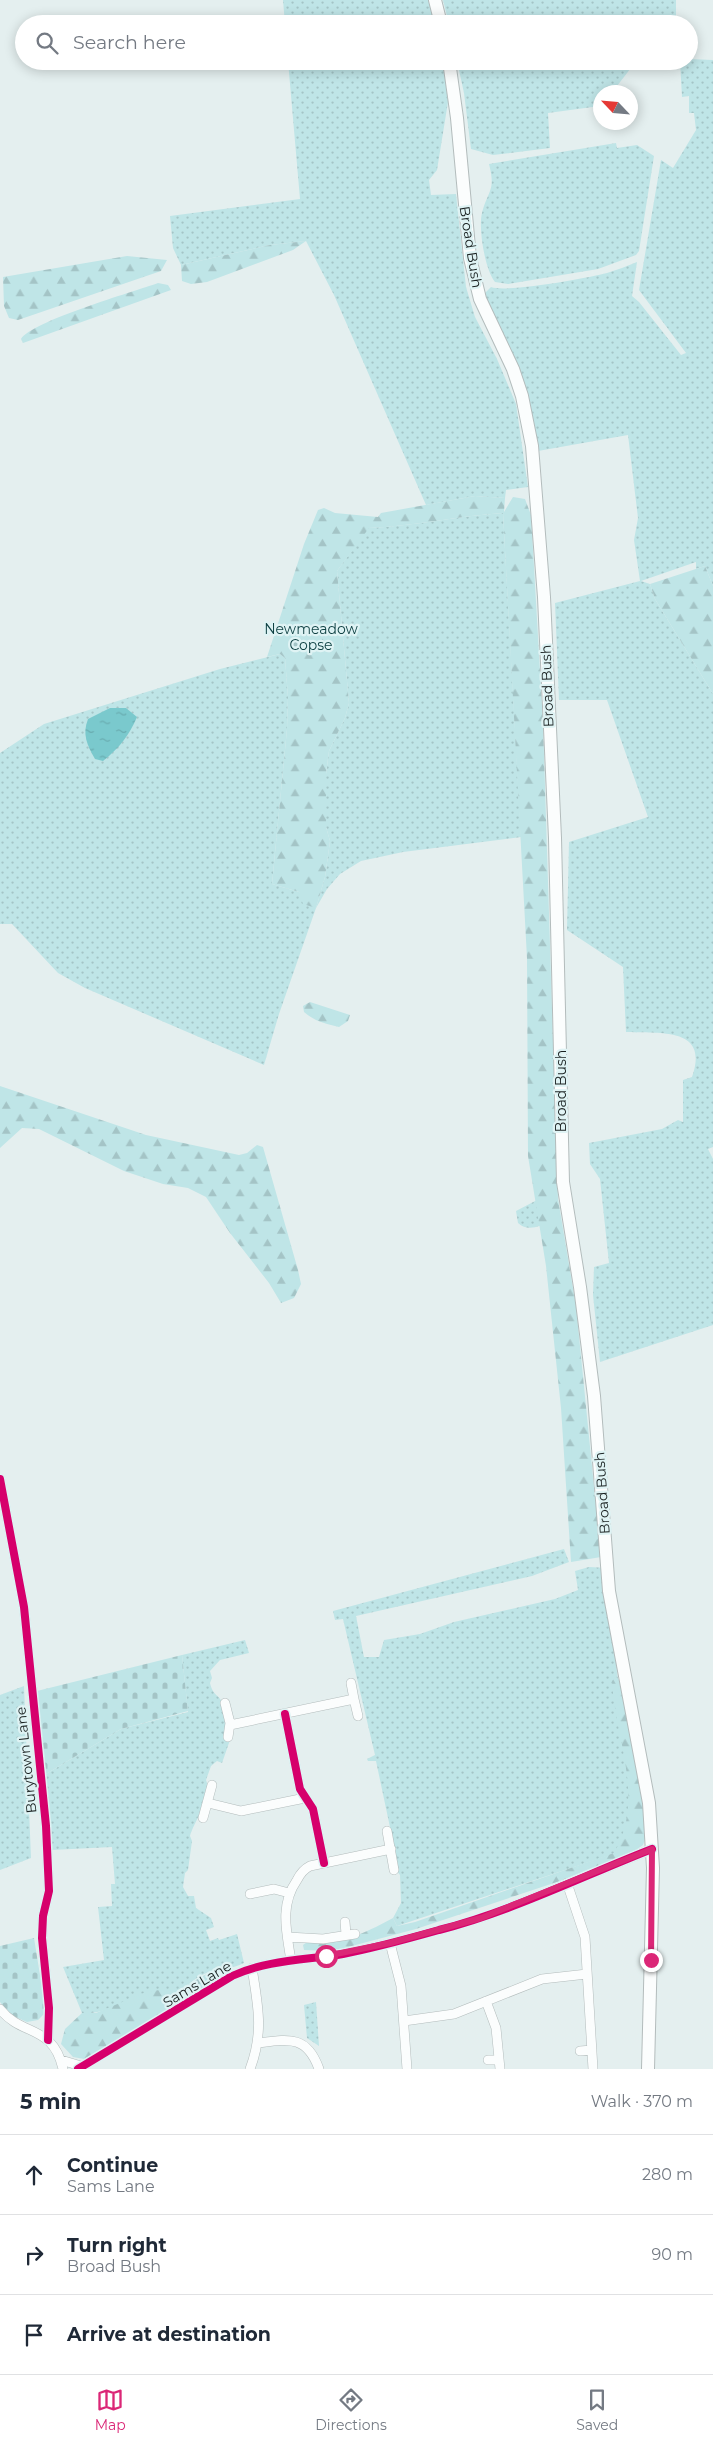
<!DOCTYPE html>
<html lang="en">
<head>
<meta charset="utf-8">
<style>
	:root { --surface:#fff; --page:#f6f6f7; --text:#1f2937; --muted:#747a83; --line:#e0e1e3; --accent:#db2777 }
	body { margin:0; font-family:Montserrat,sans-serif; background:var(--page); color:var(--text) }
	.compass { position:absolute; left:593px; top:85px; width:45px; height:45px; border-radius:50%; background:var(--surface); box-shadow:0 2px 12px #0003; rotate:296deg }
	.stop { position:absolute; width:15px; height:15px; margin:-11px; border:4px solid #db2777; border-radius:50%; background:#fff }
	.stop.end { background:#db2777; border-color:#fff; box-shadow:0 1px 5px #0008 }
	.list { margin:0; padding:0; list-style:none }
	h2 { display:flex; justify-content:space-between; align-items:center; height:65px; margin:0; padding:0 20px; font-size:21px }
	h2 small { font-size:16px; font-weight:400; color:var(--muted) }
	.list li { display:grid; grid-template-columns:32px 1fr auto; gap:15px; align-items:center; box-sizing:border-box; height:80px; padding:0 20px; border-top:1px solid var(--line) }
	.list b { display:block; font-size:19px; white-space:nowrap }
	.list p { margin:0; font-size:16px; white-space:nowrap; color:var(--muted) }
	.list em { font-size:16px; font-style:normal; color:var(--muted) }
	.icon { flex:none; width:28px; height:28px; fill:none; stroke:currentColor; stroke-width:2; stroke-linecap:round; stroke-linejoin:round }
	.map { position:relative; flex:none; width:713px; height:2069px; overflow:hidden }
	.search { position:absolute; background:var(--surface); box-shadow:0 2px 12px #0003; left:15px; right:15px; top:15px; height:55px; display:flex; align-items:center; gap:12px; box-sizing:border-box; padding:0 18px; border-radius:28px; color:var(--muted); font-size:19px }
	.sheet { height:305px; background:var(--surface) }
	nav { display:flex; justify-content:space-around; align-items:center; box-sizing:border-box; height:70px; border-top:1px solid var(--line); background:var(--surface); font-size:14px; color:var(--muted) }
	nav a { display:grid; justify-items:center; gap:2px }
	nav .on { color:var(--accent) }
	.map>svg:first-child { display:block }
</style>
</head>
<body>
<div class="map">
<svg width="713" height="2069" viewBox="0 0 713 2069">
	<defs>
		<pattern id="grass-dots" width="8" height="8" patternUnits="userSpaceOnUse" patternTransform="scale(1.25)"><rect width="8" height="8" fill="#bfe5e7"/><path d="M2 2h.1M6 6h.1" fill="none" stroke="#a4c4c6" stroke-width="1.8" stroke-linecap="round"/></pattern>
		<pattern id="forest-firs" width="22" height="20" patternUnits="userSpaceOnUse" patternTransform="scale(1.25)"><rect width="22" height="20" fill="#bfe5e7"/><path d="M5 1l3.5 6h-7zM16 11l3.5 6h-7z" fill="#a4c4c6"/></pattern>
		<pattern id="cemetery-stones" width="16" height="16" patternUnits="userSpaceOnUse" patternTransform="scale(1.25)"><rect width="16" height="16" fill="#bfe5e7"/><path d="M2 7V4a2 2 0 0 1 4 0v3zM10 15v-3a2 2 0 0 1 4 0v3z" fill="#a4c4c6"/></pattern>
		<pattern id="water-ripples" width="26" height="14" patternUnits="userSpaceOnUse" patternTransform="scale(1.25)"><rect width="26" height="14" fill="#7ac9cd"/><path d="M2 4q2-2 4 0t4 0M15 11q2-2 4 0t4 0" fill="none" stroke="#69acb0"/></pattern>
	</defs>
	<rect width="100%" height="100%" fill="#e4efef"/>
	<path fill="url(#grass-dots)" d="M 283,0 L 429,0 L 435,24 L 285,24 Z
		M 443,0 L 676,0 L 676,18 L 636,17 L 623,24 L 449,24 Z
		M 689,59 L 713,60 L 713,586 L 705,566 L 696,569 L 696,562 L 641,581 L 650,584 L 655,599 L 713,694 L 713,1147 L 708,1149 L 713,1159 L 713,1325 L 600,1362 L 593,1295 L 594,1267 L 609,1263 L 600,1179 L 590,1164 L 589,1143 L 662,1129 L 678,1120 L 683,1122 L 683,1080 L 692,1077 C 710,1026 659,1034 626,1032 L 623,967 L 567,930 L 569,842 L 648,817 L 607,700 L 559,700 L 555,603 L 640,581 L 634,540 L 638,518 L 628,435 L 538,451 L 525,384 L 484,294 L 491,287 C 507,293 588,278 607,273 C 617,270 627,266 637,262 L 632,296 L 639,302 L 681,355 L 686,353 L 639,290 L 661,160 L 673,168 L 696,130 L 694,113 L 689,113 L 689,96 L 682,97 L 680,61 L 689,61 Z
		M 288,61 L 443,61 L 448,102 L 437,170 L 429,180 L 431,195 L 456,194 L 466,287 L 475,317 L 497,359 L 516,404 L 528,487 L 506,490 L 505,498 L 475,496 L 426,505 L 334,295 L 306,241 L 270,245 L 181,265 L 173,248 L 170,216 L 300,199 Z
		M 457,61 L 632,61 L 634,64 L 617,86 L 617,92 L 600,92 L 600,106 L 548,113 L 550,148 L 493,155 L 471,149 L 464,93 Z
		M 616,143 L 617,148 L 637,145 L 654,156 L 639,251 L 636,255 L 598,269 L 508,284 L 495,282 C 485,270 478,228 482,213 C 488,190 496,191 489,164 Z
		M 503,513 L 521,837 L 403,852 L 361,861 L 340,874 L 327,889 L 316,908 L 279,1014 L 264,1065 L 85,988 L 58,973 L 12,924 L 0,924 L 0,753 L 44,724 L 220,669 L 280,654 L 285,658 L 288,697 L 287,729 L 272,884 L 299,892 L 316,908 L 325,877 L 330,841 L 326,827 L 326,774 L 329,751 L 345,718 L 349,703 L 337,571 L 368,528 C 414,526 458,516 503,513 Z
		M 539,1199 L 551,1222 C 539,1226 528,1232 518,1223 L 516,1211 Z
		M 564,1549 L 569,1562 L 532,1576 L 356,1616 L 364,1657 L 379,1657 L 384,1640 L 420,1634 L 454,1622 L 555,1599 L 578,1590 L 575,1571 L 589,1567 L 607,1568 L 613,1616 L 617,1673 L 639,1800 L 640,1845 L 397,1926 L 393,1918 L 401,1903 L 400,1875 L 396,1870 L 391,1832 L 376,1761 L 368,1761 L 367,1759 L 375,1755 L 343,1619 L 335,1620 L 333,1611 Z
		M 245,1640 L 249,1653 L 220,1660 L 210,1671 L 212,1678 L 210,1683 C 213,1696 219,1695 222,1702 C 228,1713 226,1727 223,1738 L 230,1740 L 222,1763 L 217,1761 L 211,1766 L 206,1780 C 213,1797 194,1821 190,1836 L 192,1841 L 188,1870 L 185,1873 L 183,1887 L 188,1896 L 194,1896 L 196,1908 L 211,1918 L 214,1927 L 206,1930 L 210,1941 L 218,1938 L 219,1940 L 237,1934 L 244,1963 C 232,1969 221,1969 209,1972 C 197,1976 189,1985 178,1991 C 139,1986 117,2015 82,2013 L 63,1967 L 104,1960 L 98,1907 L 112,1906 L 111,1884 L 115,1884 L 112,1847 L 52,1850 L 46,1774 L 121,1729 L 188,1712 L 182,1655 Z
		M 24,1686 L 31,1858 L 0,1870 L 0,1695 Z
		M 316,2002 L 319,2046 L 307,2038 L 304,2005 Z"/>
	<path fill="url(#forest-firs)" d="M 306,241 L 293,250 L 207,282 L 191,284 L 182,281 L 181,265 L 270,245 Z
		M 127,256 L 167,260 L 161,271 L 18,320 L 9,318 L 4,306 L 3,277 Z
		M 158,283 L 168,285 L 171,290 L 23,343 L 21,339 C 32,321 133,292 158,283 Z
		M 475,496 L 505,498 L 504,512 L 513,497 L 525,499 L 531,515 L 543,723 L 558,1199 L 576,1306 L 601,1557 L 571,1562 L 561,1408 L 546,1266 L 528,1156 L 527,958 L 503,513 C 458,516 414,526 369,528 L 337,571 L 349,703 L 345,718 L 329,751 L 326,774 L 326,827 L 330,841 L 325,877 L 316,908 L 303,904 L 299,892 L 272,884 L 287,729 L 288,697 L 285,658 L 280,654 L 267,657 L 304,544 L 318,510 L 324,508 L 335,513 L 378,517 L 381,513 Z
		M 705,566 L 713,586 L 713,694 L 655,599 L 650,584 Z
		M 310,1002 L 350,1015 L 348,1021 L 339,1027 C 326,1024 314,1021 304,1012 L 303,1006 Z
		M 0,1086 L 146,1135 L 239,1155 L 247,1153 L 257,1145 L 263,1147 L 298,1270 L 301,1284 L 294,1298 L 281,1303 L 269,1283 L 230,1233 L 206,1197 L 188,1188 L 163,1184 L 124,1171 L 39,1129 L 22,1128 L 0,1148 Z
		M 616,1677 C 639,1694 643,1805 646,1836 L 643,1845 L 633,1852 L 563,1880 L 416,1929 L 348,1947 L 329,1951 L 304,1950 L 303,1945 L 307,1942 C 347,1942 359,1936 393,1918 L 397,1926 L 415,1922 L 614,1853 C 646,1799 615,1739 612,1681 Z
		M 210,1972 L 216,1976 L 213,1983 L 84,2059 L 73,2057 L 61,2044 L 65,2029 L 82,2013 L 96,2013 L 146,1992 L 166,1989 L 178,1990 Z"/>
	<path fill="url(#cemetery-stones)" d="M 182,1655 L 188,1711 L 121,1729 L 46,1774 L 37,1691 Z
		M 34,1938 L 46,2012 L 38,2020 L 27,2022 L 11,2015 L 0,2002 L 0,1946 Z"/>
	<path fill="url(#water-ripples)" d="M 110,708 L 126,708 L 137,717 C 129,736 119,748 103,761 L 95,759 C 87,745 82,734 88,719 Z"/>
	<g fill="none" stroke-linecap="round" stroke-linejoin="round">
		<g stroke="#b3bcbc" stroke-width="10">
			<path id="street" d="M 0,1479 L 24,1607 L 46,1826 L 49,1891 L 43,1916 L 42,1938 L 49,2008 L 48,2040
				M 354,1699 L 358,1716
				M 225,1703 L 230,1723 L 228,1737
				M 285,1714 L 300,1789 L 313,1809 L 324,1863
				M 230,1725 L 354,1699 L 351,1683
				M 208,1803 L 241,1811 L 305,1798
				M 203,1818 L 212,1785
				M 387,1831 L 394,1870
				M 567,1883 L 585,1937 L 593,2069
				M 250,1894 L 274,1889 L 289,1893
				M 345,1922 L 346,1934
				M 288,1937 L 323,1939 L 355,1934
				M 390,1943 L 401,1986 L 407,2069
				M 291,1961 C 287,1933 279,1906 297,1880 C 300,1874 304,1869 310,1866 L 391,1849
				M 486,2001 L 496,2028 L 500,2069
				M 0,2009 C 22,2037 53,2024 63,2069
				M 404,2021 L 454,2014 L 542,1979 L 587,1974
				M 258,2043 C 289,2039 307,2035 319,2069
				M 580,2051 L 592,2050
				M 61,2060 L 81,2066
				M 488,2060 L 499,2060
				M 78,2069 L 232,1976 C 266,1960 306,1960 343,1954 C 375,1948 407,1939 439,1930 C 510,1912 583,1876 652,1849
				M 250,2069 C 264,2032 258,2006 252,1968"/>
		</g>
		<g stroke="#b3bcbc" stroke-width="14">
			<path id="secondary" d="M 435,0 L 441,24
				M 449,61 L 457,118 L 470,258 L 480,299 L 513,369 L 522,396 L 532,446 L 544,597 L 555,838 L 563,1182 L 580,1287 L 594,1396 L 609,1591 L 649,1803 L 653,1868 L 648,2069"/>
		</g>
		<use href="#street" stroke="#fbfdfd" stroke-width="9"/>
		<use href="#secondary" stroke="#fbfdfd" stroke-width="12"/>
		<g stroke="#dff3f4" stroke-width="11">
			<path id="cycleway" d="M 0,1479 L 24,1607 L 46,1826 L 49,1891 L 43,1916 L 42,1938 L 49,2008 L 48,2040
				M 285,1714 L 300,1789 L 313,1809 L 324,1863
				M 78,2069 L 232,1976 C 266,1960 306,1960 343,1954 C 375,1948 407,1939 439,1930 C 510,1912 583,1876 652,1849"/>
		</g>
		<use href="#cycleway" stroke="#d6006c" stroke-width="8"/>
	</g>
	<g fill="none" stroke-linecap="round" stroke-linejoin="round">
		<path stroke="#db2777" stroke-width="6" d="M 326,1956 L 390,1943 L 481,1918 L 652,1849 L 651,1960"/>
	</g>
	<g text-anchor="middle" stroke-width="4.5" stroke-linejoin="round" paint-order="stroke">
		<g font-size="14" fill="#1a2121" stroke="#dff3f4">
			<text transform="translate(471 247) rotate(81)" y="5">Broad Bush</text>
			<text transform="translate(547 686) rotate(-92)" y="5">Broad Bush</text>
			<text transform="translate(561 1091) rotate(-90)" y="5">Broad Bush</text>
			<text transform="translate(602 1493) rotate(-94)" y="5">Broad Bush</text>
			<text transform="translate(26 1760) rotate(-96)" y="5">Burytown Lane</text>
			<text transform="translate(197 1984) rotate(-31)" y="5">Sams Lane</text>
		</g>
		<g font-size="14" fill="#0c3f41" stroke="#dff3f4">
			<text x="311" y="634">Newmeadow<tspan x="311" dy="16">Copse</tspan></text>
		</g>
	</g>
</svg>
<svg class="compass" viewBox="-18 -18 36 36"><path d="M0-13l5 13h-10z" fill="#e53935"/><path d="M0 13l5-13h-10z" fill="#747a83"/></svg>
<div class="stop" style="left:326px;top:1956px"></div>
<div class="stop end" style="left:651px;top:1960px"></div>
<div class="search"><svg class="icon" aria-label="search" viewBox="0 0 24 24"><circle cx="10" cy="10" r="6"/><path d="M15 15l6 6"/></svg>Search here</div>
</div>
<section class="sheet">
<h2>5 min<small>Walk · 370 m</small></h2>
<ul class="list">
<li><svg class="icon" aria-label="ahead" viewBox="0 0 24 24"><path d="M12 20V5M6 11l6-6 6 6"/></svg><div><b>Continue</b><p>Sams Lane</p></div><em>280 m</em></li>
<li><svg class="icon" aria-label="right" viewBox="0 0 24 24"><path d="M7 20v-9h11M14 6l5 5-5 5"/></svg><div><b>Turn right</b><p>Broad Bush</p></div><em>90 m</em></li>
<li><svg class="icon" aria-label="arrive" viewBox="0 0 24 24"><path d="M6 21V4h12l-3 4 3 4H6"/></svg><div><b>Arrive at destination</b></div></li>
</ul>
</section>
<nav>
<a class="on"><svg class="icon" aria-label="map" viewBox="0 0 24 24"><path d="M3 6l6-2 6 2 6-2v14l-6 2-6-2-6 2zM9 4v14M15 6v14"/></svg>Map</a>
<a><svg class="icon" aria-label="directions" viewBox="0 0 24 24"><path d="M12 3l9 9-9 9-9-9zM9 14v-3h6M13 9l2 2-2 2"/></svg>Directions</a>
<a><svg class="icon" aria-label="saved" viewBox="0 0 24 24"><path d="M7 4h10v16l-5-4-5 4z"/></svg>Saved</a>
</nav>
</body>
</html>
